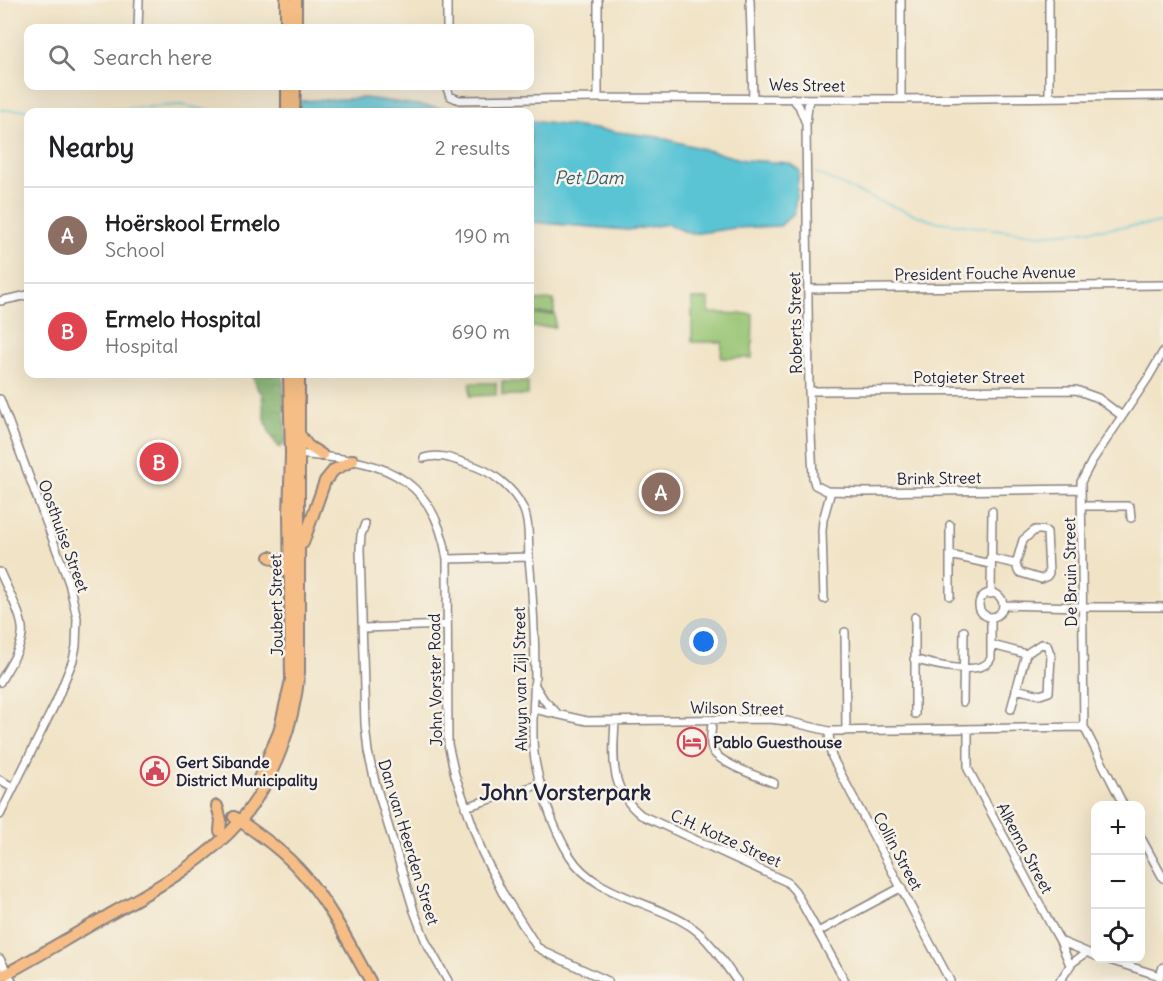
<!DOCTYPE html>
<html lang="en">
<head>
<meta charset="utf-8">
<style>
	:root { --surface:#fff; --page:#f2f2f2; --text:#202124; --muted:#757577; --line:#e0e0e0; --accent:#d1495b }
	body { margin:0; font-family:Delius,sans-serif; background:var(--page); color:var(--text) }
	.controls { position:absolute; right:18px; bottom:18px; display:grid; overflow:hidden; border-radius:12px; box-shadow:0 6px 24px #0002 }
	.controls button { width:54px; height:54px; display:grid; place-items:center; padding:0; border:0; border-bottom:2px solid var(--line); background:var(--surface); color:var(--text); font:30px sans-serif }
	.you { position:absolute; left:704px; top:642px; width:21px; height:21px; margin:-15px; border:4px solid #fff; border-radius:50%; background:#1a73e8; box-shadow:0 0 0 9px #1a73e833 }
	.badge { display:grid; place-items:center; width:39px; height:39px; border-radius:50%; background:var(--accent); color:#fff; font-size:20px; font-weight:700 }
	.pin { position:absolute; translate:-50% -50%; border:3px solid #fff; box-shadow:0 2px 6px #0006 }
	.list { margin:0; padding:0; list-style:none }
	h2 { display:flex; justify-content:space-between; align-items:center; height:78px; margin:0; padding:0 24px; font-size:26px }
	h2 small { font-size:20px; font-weight:400; color:var(--muted) }
	.list li { display:grid; grid-template-columns:39px 1fr auto; gap:18px; align-items:center; box-sizing:border-box; height:96px; padding:0 24px; border-top:2px solid var(--line) }
	.list b { display:block; font-size:22px; white-space:nowrap }
	.list p { margin:0; font-size:20px; white-space:nowrap; color:var(--muted) }
	.list em { font-size:20px; font-style:normal; color:var(--muted) }
	.icon { flex:none; width:33px; height:33px; fill:none; stroke:currentColor; stroke-width:2; stroke-linecap:round; stroke-linejoin:round }
	.map { position:relative; flex:none; width:1163px; height:981px; overflow:hidden }
	.search { position:absolute; background:var(--surface); box-shadow:0 6px 24px #0002; left:24px; top:24px; width:510px; height:66px; display:flex; align-items:center; gap:15px; box-sizing:border-box; padding:0 21px; border-radius:12px; color:var(--muted); font-size:22px }
	.panel { position:absolute; background:var(--surface); box-shadow:0 6px 24px #0002; left:24px; top:108px; width:510px; height:270px; border-radius:12px }
	.map>svg:first-child { display:block }
</style>
</head>
<body>
<div class="map">
<svg width="1163" height="981" viewBox="0 0 1163 981">
	<defs>
		<pattern id="forest-crowns" width="20" height="18" patternUnits="userSpaceOnUse" patternTransform="scale(1.5)"><rect width="20" height="18" fill="#78aa64"/><path d="M2 6a3 3 0 1 1 6 0M12 15a3 3 0 1 1 6 0" fill="none" stroke="#628a54"/></pattern>
	</defs>
	<rect width="100%" height="100%" fill="#f7f3e8"/>
	<filter id="ink" filterUnits="userSpaceOnUse"><feTurbulence type="fractalNoise" baseFrequency=".0167" numOctaves="2"/><feDisplacementMap in="SourceGraphic" scale="12" xChannelSelector="R" yChannelSelector="G"/><feConvolveMatrix kernelMatrix="1 2 1 2 8 2 1 2 1" color-interpolation-filters="sRGB"/></filter>
	<filter id="wash" filterUnits="userSpaceOnUse"><feTurbulence type="fractalNoise" baseFrequency=".008" numOctaves="4" result="noise"/><feDisplacementMap in="SourceGraphic" scale="24" xChannelSelector="R" yChannelSelector="G"/><feGaussianBlur stdDeviation="1.35" result="paint"/><feColorMatrix in="noise" values="0 0 0 0 0 0 0 0 0 0 0 0 0 0 0 0 0 1.4 0 .05"/><feComposite in="paint" operator="in"/></filter>
	<g filter="url(#wash)">
		<rect width="100%" height="100%" fill="#f1e3c6"/>
		<path fill="#96c472" stroke="#5c7356" stroke-width="1.5" d="M 692,299 L 709,299 L 709,313 L 753,314 L 752,358 L 721,358 L 722,342 L 692,342 Z
			M 554,300 L 554,313 L 530,313 L 530,301 Z
			M 555,314 L 555,327 L 530,327 L 530,315 Z
			M 502,382 L 528,382 L 528,395 L 502,395 Z
			M 470,383 L 496,383 L 496,395 L 470,396 Z"/>
		<path fill="url(#forest-crowns)" stroke="#4d6650" stroke-width="1.5" d="M 252,374 L 283,374 L 286,442 L 280,448 C 266,434 263,413 262,393 L 258,390 Z"/>
		<path fill="#5ac4d5" stroke="#3e7388" stroke-width="1.5" d="M 365,98 L 471,112 L 299,112 L 298,101 Z
			M 530,121 L 658,137 L 744,160 L 789,163 L 799,170 L 794,213 L 780,226 L 735,228 L 691,234 L 668,224 L 628,230 L 530,222 Z"/>
		<g fill="none" stroke-linecap="round" stroke-linejoin="round">
			<path stroke="#5ac4d5" stroke-width="1.5" d="M 0,110 L 122,109 L 181,105 L 218,112
				M 816,173 L 871,198 L 932,221 L 1041,235 L 1163,223"/>
		</g>
	</g>
	<g filter="url(#ink)">
		<g fill="none" stroke-linecap="round" stroke-linejoin="round">
			<g stroke="#8a8280" stroke-width="10">
				<path id="minor" d="M 598,0 L 598,98
					M 750,0 L 753,98
					M 901,0 L 901,99
					M 1049,0 L 1049,97
					M 138,28 L 139,0
					M 447,28 L 447,0
					M 446,86 L 450,96 L 459,100 L 598,98 L 901,99 L 1163,96
					M 792,98 L 799,106 L 805,121
					M 809,99 L 806,123 L 809,391 L 813,478 L 815,485 L 827,491 L 866,492 L 1081,489
					M 808,289 L 1163,285
					M 0,301 L 28,295
					M 809,391 L 1076,390 L 1098,398 L 1122,416
					M 0,399 L 69,583 L 77,618 L 76,646 L 73,660 L 56,702 L 0,815
					M 297,454 C 375,460 433,470 447,559 L 448,744 L 455,775 L 482,852 L 502,892 L 537,947 L 549,954 L 608,981
					M 424,458 C 439,453 453,459 468,464 C 490,470 512,486 523,508 C 530,523 528,542 529,558 C 533,597 535,636 535,676 C 534,701 531,728 534,753 C 538,785 553,829 570,856 C 595,897 655,901 693,928 C 711,941 724,964 737,981
					M 1082,506 L 1127,506 L 1130,507 L 1131,518
					M 365,524 L 361,535 L 360,549 L 365,724 L 368,752 L 375,782 L 414,911 L 426,942 L 448,981
					M 950,525 L 950,596
					M 1035,530 L 1042,530 L 1047,532 L 1049,573 L 1047,576 L 1041,579 L 1021,573 L 1018,571 L 1016,564 L 1023,540 Z
					M 950,555 L 990,564
					M 990,558 L 1016,564
					M 447,559 L 529,557
					M 0,572 C 6,587 25,619 22,635 C 20,651 8,668 0,682
					M979 605a12 12 0 1 1 24 0a12 12 0 1 1-24 0Z
					M 991,594 L 992,511
					M 824,599 L 822,531 L 823,520 L 831,491
					M 1003,605 L 1084,607 L 1163,607
					M 915,617 L 915,714
					M 364,628 L 447,625
					M 845,632 L 846,731
					M 992,645 L 1026,654
					M 914,659 C 930,664 983,678 991,658 L 991,617
					M 534,684 L 544,700 L 556,712
					M 963,702 L 964,631
					M 534,709 L 587,721 L 769,719 L 787,721 L 829,731 L 1084,727
					M 1011,709 L 1026,654 L 1041,644 L 1047,645 L 1051,656 L 1049,692 L 1040,695 L 1016,689
					M 712,720 C 712,729 709,741 712,749 C 717,763 760,777 774,783
					M 615,721 C 613,758 609,789 641,815 L 787,882 L 795,891 L 845,981
					M 968,729 L 968,769 L 1051,925 L 1060,941 L 1096,956
					M 829,731 L 830,749 L 832,757 L 950,981
					M 0,780 L 13,787
					M 1124,806 L 1084,727 L 1081,482 L 1092,461 L 1148,378 L 1163,352
					M 465,807 L 541,784
					M 1140,836 L 1163,878
					M 818,932 L 902,887
					M 1060,941 L 1070,965
					M 1103,958 L 1160,976
					M 0,959 L 12,981
					M 1060,981 L 1072,963 L 1086,953
					M 1158,981 L 1163,967"/>
			</g>
			<g stroke="#8a8280" stroke-width="14">
				<path id="primary" d="M 234,817 C 259,834 285,852 305,876 C 331,907 350,945 370,981"/>
			</g>
			<g stroke="#8a8280" stroke-width="14">
				<path id="trunk" d="M 286,0 L 286,28
					M 296,28 L 296,0
					M 287,86 L 287,112
					M 294,112 L 295,86
					M 300,435 L 308,446 L 322,455
					M 303,543 L 325,481 L 334,470 L 353,460
					M 270,557 L 283,563 L 289,573
					M 259,778 L 279,732 L 291,680 L 289,514 L 291,454 L 289,374
					M 217,806 L 221,820 L 220,831
					M 0,977 C 36,958 71,936 107,916 C 155,889 205,862 241,820 C 275,779 294,724 299,672 L 299,374"/>
			</g>
			<use href="#minor" stroke="#fff" stroke-width="7"/>
			<use href="#primary" stroke="#f6be86" stroke-width="10"/>
			<use href="#trunk" stroke="#f6be86" stroke-width="10"/>
		</g>
	</g>
	<defs>
		<g id="hotel-ring" transform="scale(1.5)"><circle r="9.5" fill="#f7f3e8" stroke="#d1495b" stroke-width="1.5"/><path d="M-6-4.5h1.5V1H6V5H4.5V3h-9V5H-6ZM-4 0a1.8 1.8 0 1 1 3.6 0ZM.5 0V-2.5h3Q6-2.5 6 0Z" fill="#d1495b"/></g>
		<g id="civic-ring" transform="scale(1.5)"><circle r="9.5" fill="#f7f3e8" stroke="#d1495b" stroke-width="1.5"/><path d="M-.6-6.5H3V-4.5H.6V-3L4-1V1h2V6H-6V1h2V-1L-.6-3ZM-1.2 2.5V6h2.4V2.5Z" fill="#d1495b"/></g>
	</defs>
	<g fill-rule="evenodd">
		<use href="#hotel-ring" x="692" y="742"/>
		<use href="#civic-ring" x="155" y="771"/>
	</g>
	<g text-anchor="middle" stroke-width="5" stroke-linejoin="round" paint-order="stroke">
		<g font-size="16" fill="#22223b" stroke="#f7f3e8">
			<text transform="translate(807 85) rotate(1)" y="6">Wes Street</text>
			<text transform="translate(985 273) rotate(-1)" y="6">President Fouche Avenue</text>
			<text transform="translate(795 323) rotate(-91)" y="6">Roberts Street</text>
			<text x="969" y="383">Potgieter Street</text>
			<text transform="translate(939 478) rotate(-1)" y="6">Brink Street</text>
			<text transform="translate(64 536) rotate(70)" y="6">Oosthuise Street</text>
			<text transform="translate(1070 572) rotate(-91)" y="6">De Bruin Street</text>
			<text transform="translate(276 605) rotate(-91)" y="6">Joubert Street</text>
			<text transform="translate(520 679) rotate(-91)" y="6">Alwyn van Zijl Street</text>
			<text transform="translate(435 680) rotate(-91)" y="6">John Vorster Road</text>
			<text transform="translate(737 708) rotate(1)" y="6">Wilson Street</text>
			<text transform="translate(726 838) rotate(24)" y="6">C.H. Kotze Street</text>
			<text transform="translate(409 842) rotate(73)" y="6">Dan van Heerden Street</text>
			<text transform="translate(1025 848) rotate(62)" y="6">Alkema Street</text>
			<text transform="translate(898 851) rotate(62)" y="6">Collin Street</text>
		</g>
		<g font-size="16" font-weight="bold" fill="#22223b" stroke="#f7f3e8" text-anchor="start">
			<text x="713" y="748">Pablo Guesthouse</text>
			<text x="176" y="768">Gert Sibande<tspan x="176" dy="18">District Municipality</tspan></text>
		</g>
		<g font-size="18" font-style="italic" fill="#365b71" stroke="#f7f3e8">
			<text x="589" y="184">Pet Dam</text>
		</g>
		<g font-size="22" font-weight="bold" fill="#22223b" stroke="#f7f3e8">
			<text x="565" y="800">John Vorsterpark</text>
		</g>
	</g>
</svg>
<div class="controls">
<button>+</button>
<button>−</button>
<button><svg class="icon" aria-label="locate" viewBox="0 0 24 24"><circle cx="12" cy="12" r="6"/><path d="M12 2v4M12 18v4M2 12h4M18 12h4"/></svg></button>
</div>
<div class="you"></div>
<div class="pin badge" style="left:661px;top:492px;background:#8d6e63">A</div>
<div class="pin badge" style="left:159px;top:462px;background:#e0444e">B</div>
<div class="search"><svg class="icon" aria-label="search" viewBox="0 0 24 24"><circle cx="10" cy="10" r="6"/><path d="M15 15l6 6"/></svg>Search here</div>
<section class="panel">
<h2>Nearby<small>2 results</small></h2>
<ul class="list">
<li><span class="badge" style="background:#8d6e63">A</span><div><b>Hoërskool Ermelo</b><p>School</p></div><em>190 m</em></li>
<li><span class="badge" style="background:#e0444e">B</span><div><b>Ermelo Hospital</b><p>Hospital</p></div><em>690 m</em></li>
</ul>
</section>
</div>
</body>
</html>
